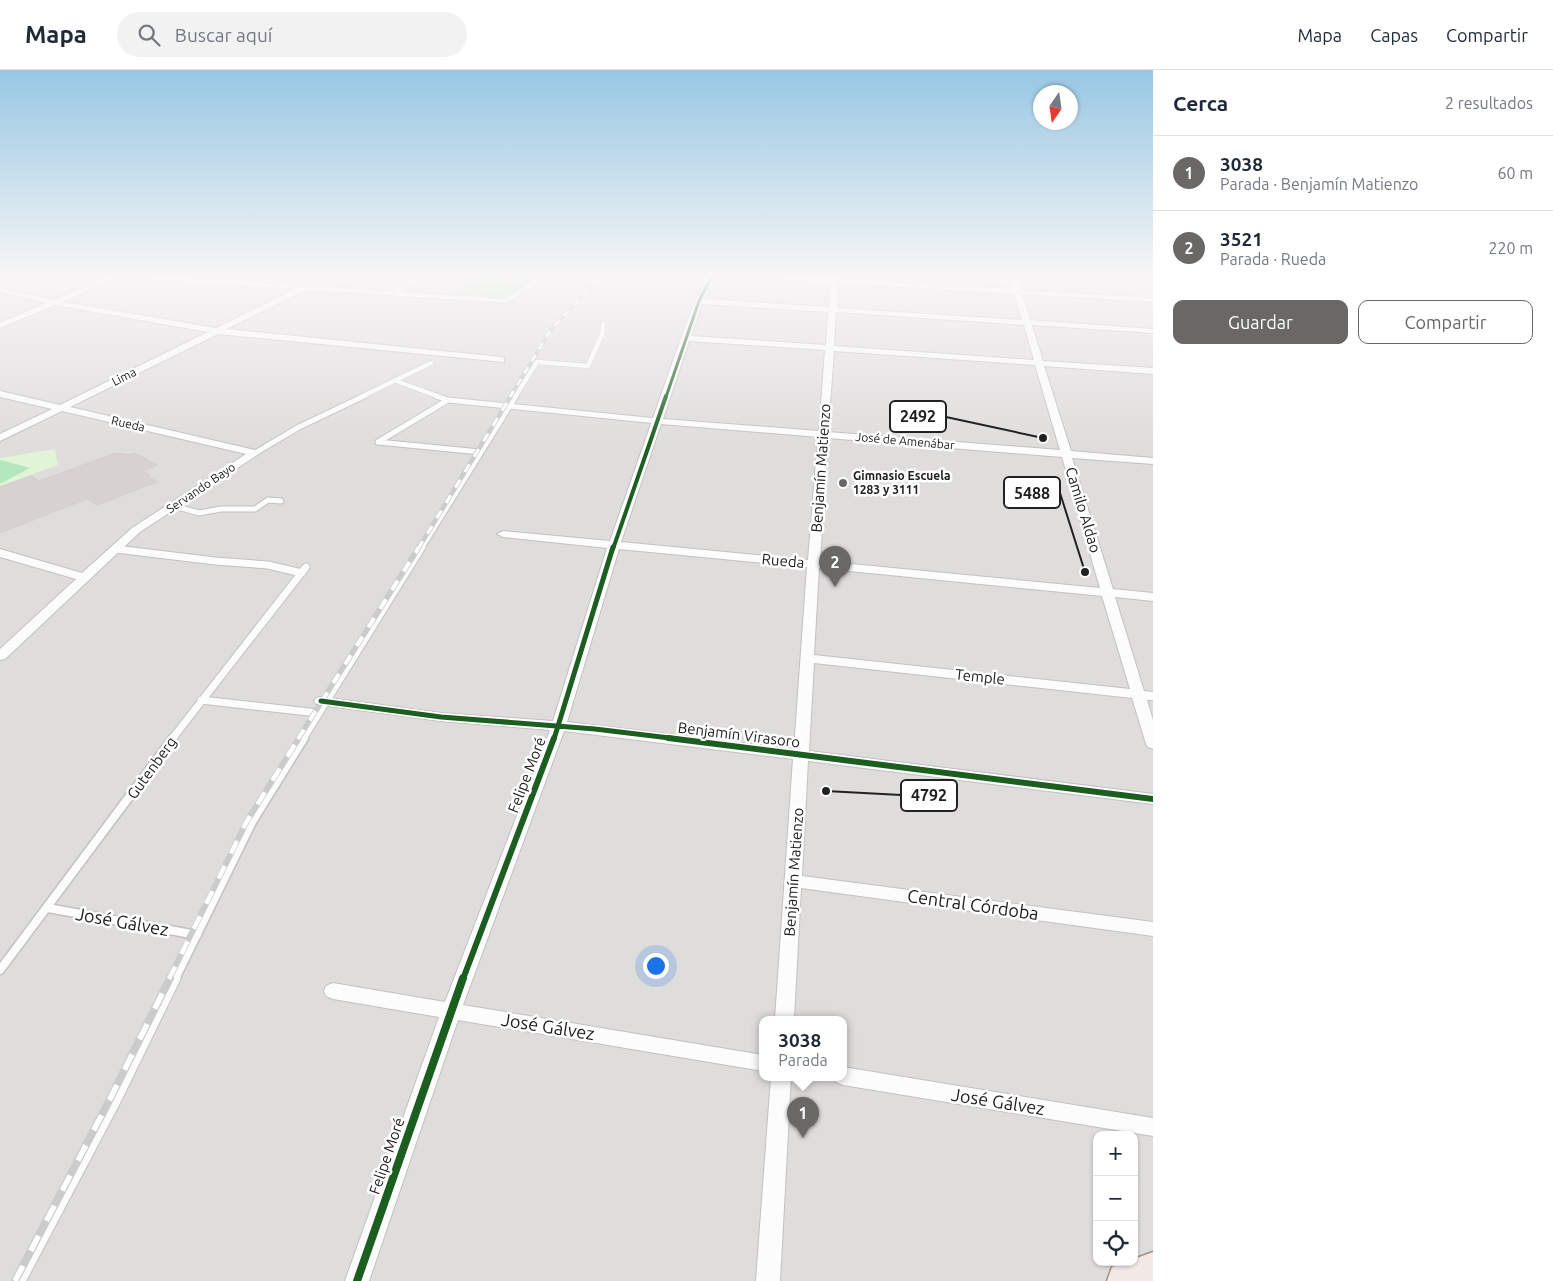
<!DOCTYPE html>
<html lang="es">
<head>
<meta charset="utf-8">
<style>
	:root { --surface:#fff; --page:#f2f2f3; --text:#1f2937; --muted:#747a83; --line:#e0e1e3; --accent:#696867 }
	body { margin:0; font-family:Ubuntu,sans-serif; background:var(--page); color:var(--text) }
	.controls { position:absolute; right:15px; bottom:15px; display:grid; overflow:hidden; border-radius:10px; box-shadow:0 1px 4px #0004 }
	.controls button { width:45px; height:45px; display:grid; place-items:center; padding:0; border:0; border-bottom:1px solid var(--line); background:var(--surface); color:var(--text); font:25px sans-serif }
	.compass { position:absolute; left:1033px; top:15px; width:45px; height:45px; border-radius:50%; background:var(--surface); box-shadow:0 1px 4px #0004; rotate:193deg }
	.you { position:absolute; left:655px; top:895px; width:18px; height:18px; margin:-12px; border:4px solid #fff; border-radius:50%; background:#1a73e8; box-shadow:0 0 0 8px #1a73e833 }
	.badge { display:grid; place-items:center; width:32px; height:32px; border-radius:50%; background:var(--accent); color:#fff; font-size:16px; font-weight:700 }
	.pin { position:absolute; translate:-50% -41px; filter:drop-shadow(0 1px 2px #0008) }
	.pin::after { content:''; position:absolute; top:26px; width:18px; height:15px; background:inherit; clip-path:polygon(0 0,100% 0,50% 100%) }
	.popup { position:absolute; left:759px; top:946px; width:88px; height:65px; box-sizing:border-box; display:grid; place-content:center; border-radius:10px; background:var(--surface); filter:drop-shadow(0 1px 4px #0005); font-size:16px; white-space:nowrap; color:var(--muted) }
	.popup b { font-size:19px; color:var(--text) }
	.popup::after { content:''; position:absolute; left:50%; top:100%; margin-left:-10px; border:10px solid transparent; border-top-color:var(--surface) }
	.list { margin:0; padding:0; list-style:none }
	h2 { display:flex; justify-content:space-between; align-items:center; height:65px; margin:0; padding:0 20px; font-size:21px }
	h2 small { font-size:16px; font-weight:400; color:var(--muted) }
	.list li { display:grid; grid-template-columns:32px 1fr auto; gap:15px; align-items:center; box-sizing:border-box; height:75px; padding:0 20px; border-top:1px solid var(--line) }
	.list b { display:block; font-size:19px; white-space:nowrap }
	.list p { margin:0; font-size:16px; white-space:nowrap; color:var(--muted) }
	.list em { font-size:16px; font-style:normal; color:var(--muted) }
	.actions { display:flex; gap:10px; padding:15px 20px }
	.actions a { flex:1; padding:11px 0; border:1px solid var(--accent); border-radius:10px; text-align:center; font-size:18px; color:var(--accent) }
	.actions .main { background:var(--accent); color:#fff }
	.icon { flex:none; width:28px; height:28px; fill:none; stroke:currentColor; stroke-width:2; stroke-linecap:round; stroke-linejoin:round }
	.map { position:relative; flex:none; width:1153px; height:1211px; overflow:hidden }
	header { display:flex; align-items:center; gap:30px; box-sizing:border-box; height:70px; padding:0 25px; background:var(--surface); border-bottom:1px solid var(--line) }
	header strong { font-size:24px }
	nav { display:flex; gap:28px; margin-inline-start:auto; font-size:18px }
	.search { width:350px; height:45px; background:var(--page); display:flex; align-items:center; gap:12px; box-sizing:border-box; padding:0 18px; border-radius:28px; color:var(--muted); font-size:19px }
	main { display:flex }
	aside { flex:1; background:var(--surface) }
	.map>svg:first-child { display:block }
</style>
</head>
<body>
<header>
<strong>Mapa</strong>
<div class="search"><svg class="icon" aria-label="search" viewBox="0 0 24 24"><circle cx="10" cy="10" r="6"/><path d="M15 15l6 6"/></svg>Buscar aquí</div>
<nav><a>Mapa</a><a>Capas</a><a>Compartir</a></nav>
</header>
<main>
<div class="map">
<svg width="1153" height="1211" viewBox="0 0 1153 1211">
	<rect width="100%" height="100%" fill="#f0ecea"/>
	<path fill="#dfdcdc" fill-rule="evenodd" d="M 0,206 L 1153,206 L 1153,1211 L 0,1211 ZM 763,949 L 843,949 L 843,1007 L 763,1007 ZM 1097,1065 L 1134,1065 L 1134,1192 L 1097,1192 Z"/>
	<path fill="#e1f5d6" d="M 55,379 L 58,395 L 0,416 L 0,388 Z"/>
	<path fill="#b5e7bf" d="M 483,206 L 536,206 L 508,228 L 451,224 Z
		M 0,391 L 1,390 L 30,398 L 0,414 Z"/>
	<path fill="#d7d2d1" stroke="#d3cdcb" d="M 116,383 L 130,385 L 134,383 L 157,395 L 142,401 L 150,405 L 147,406 L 157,412 L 97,435 L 87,429 L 0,463 L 0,417 L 31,406 L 39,411 Z"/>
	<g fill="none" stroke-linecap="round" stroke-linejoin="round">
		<g stroke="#c3c1c0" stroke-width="5.5">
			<path id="lane-far4" d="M 396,311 L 440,327
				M 361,327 L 431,293
				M 515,327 L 537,292 L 588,296 L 603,262 L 603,254"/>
		</g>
		<g stroke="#c3c1c0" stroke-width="7">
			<path id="lane-far3" d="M 436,326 L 448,330 L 657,351
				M 378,372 L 480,382
				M 378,372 L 448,330
				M 255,383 L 299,357 L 364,326
				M 174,436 L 199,443 L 221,439 L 255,439 L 268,430 L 281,431
				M 421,479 L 516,326"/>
		</g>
		<g stroke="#c3c1c0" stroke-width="9">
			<path id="lane-far2" d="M 116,479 L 215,491 L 268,495 L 302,503
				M 201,630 L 318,643
				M 172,669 L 306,497
				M 303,669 L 422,477"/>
		</g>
		<g stroke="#c3c1c0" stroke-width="11">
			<path id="lane-far1" d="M 48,838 L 197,865
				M 0,900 L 173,668
				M 175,909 L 252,752 L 304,668"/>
		</g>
		<g stroke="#c3c1c0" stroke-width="13">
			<path id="lane" d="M 20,1211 L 114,1033 L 175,908"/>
		</g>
		<g stroke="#c3c1c0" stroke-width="2">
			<path id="street" d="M 110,206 L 120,206 L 63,232 L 216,258 L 295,219 L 131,208 L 127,206 L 163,206 L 303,215 L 322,206 L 332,206 L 314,216 L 391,221 L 418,206 L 427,206 L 401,222 L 505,229 L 538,206 L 547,206 L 507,233 L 306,220 L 226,259 L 501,287 L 504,288 L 504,292 L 218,264 L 70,337 L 255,380 L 260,383 L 140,462 L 5,589 L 0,590 L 0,579 L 76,509 L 0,487 L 0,479 L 82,503 L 132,458 L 246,384 L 62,341 L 0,371 L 0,364 L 52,339 L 0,327 L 0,321 L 60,335 L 208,262 L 55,235 L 0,258 L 0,253 L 46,233 L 0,222 L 0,218 L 54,230 Z
				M 708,206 L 716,206 L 704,229 L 829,237 L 831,213 L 760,208 L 756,206 L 831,208 L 831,206 L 839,206 L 839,209 L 1013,219 L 1009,206 L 1017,206 L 1021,220 L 1153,228 L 1153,232 L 1022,224 L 1030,250 L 1153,259 L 1153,263 L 1032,255 L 1043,291 L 1153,298 L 1153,304 L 1044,296 L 1071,381 L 1153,388 L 1153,394 L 1072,388 L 1113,519 L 1153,523 L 1153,531 L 1115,527 L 1144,621 L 1153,622 L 1153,630 L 1147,630 L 1153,650 L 1153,679 L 1148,677 L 1146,674 L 1132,628 L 814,593 L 809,681 L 1153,724 L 1153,734 L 808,691 L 802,806 L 1153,852 L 1153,866 L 801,818 L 794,949 L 775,949 L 793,689 L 564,661 L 463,935 L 763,985 L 763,1001 L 458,950 L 369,1211 L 345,1211 L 439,947 L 333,929 L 326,926 L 324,921 L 326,916 L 333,913 L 445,932 L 550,660 L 441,651 L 321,635 L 316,634 L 314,631 L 316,628 L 321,627 L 441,643 L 553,651 L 607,478 L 503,467 L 497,464 L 503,461 L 610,471 L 681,268 L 695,231 ZM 838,213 L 1014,224 L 1022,250 L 837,238 ZM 702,234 L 828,242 L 826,275 L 691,266 ZM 836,242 L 1024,255 L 1034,290 L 834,276 ZM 689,271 L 825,280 L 819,361 L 663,349 ZM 834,281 L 1035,295 L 1060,380 L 828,362 ZM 661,354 L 818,367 L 808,490 L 621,472 ZM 828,368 L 1062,387 L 1100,518 L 820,491 ZM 619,479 L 807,497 L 794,679 L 567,652 ZM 819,498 L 1102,526 L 1130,619 L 814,585 Z
				M 843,997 L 1153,1048 L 1153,1066 L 843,1015 L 836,1012 L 833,1007 L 843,1007 Z
				M 771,1007 L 791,1007 L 780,1211 L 756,1211 Z"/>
		</g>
		<g stroke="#a79086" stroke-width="3">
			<path id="primary" d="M 1153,1182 L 1153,1211 L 1107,1211 L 1112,1197 L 1125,1192 L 1134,1192 L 1134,1189 Z"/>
		</g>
		<use href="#lane-far4" stroke="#fdfcfc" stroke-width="4.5"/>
		<use href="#lane-far3" stroke="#fdfcfc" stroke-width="5"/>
		<use href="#lane-far2" stroke="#fdfcfc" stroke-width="7"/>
		<use href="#lane-far1" stroke="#fdfcfc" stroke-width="8"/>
		<use href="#lane" stroke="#fdfcfc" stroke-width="11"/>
		<use href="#street" fill="#fdfcfc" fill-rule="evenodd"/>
		<use href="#primary" fill="#f3e9e6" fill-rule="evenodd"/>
		<g stroke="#cbcbcb" stroke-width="4">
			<path id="rail-far4" d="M 510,327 L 550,261 L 600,206"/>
		</g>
		<g stroke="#cbcbcb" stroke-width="4.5">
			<path id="rail-far3" d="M 418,479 L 511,326"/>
		</g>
		<g stroke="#cbcbcb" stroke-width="5.5">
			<path id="rail-far2" d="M 298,669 L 419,477"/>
		</g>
		<g stroke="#cbcbcb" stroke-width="6">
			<path id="rail-far1" d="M 169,909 L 247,751 L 299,668"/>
		</g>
		<g stroke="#cbcbcb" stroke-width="8">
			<path id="rail" d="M 15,1211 L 109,1031 L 170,908"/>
		</g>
		<use href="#rail-far4" stroke="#fff" stroke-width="2.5" stroke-dasharray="7" stroke-linecap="butt"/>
		<use href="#rail-far3" stroke="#fff" stroke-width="3" stroke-dasharray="9" stroke-linecap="butt"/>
		<use href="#rail-far2" stroke="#fff" stroke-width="4" stroke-dasharray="11" stroke-linecap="butt"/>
		<use href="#rail-far1" stroke="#fff" stroke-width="4.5" stroke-dasharray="14" stroke-linecap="butt"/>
		<use href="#rail" stroke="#fff" stroke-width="5.5" stroke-dasharray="17" stroke-linecap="butt"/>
		<g stroke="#fff" stroke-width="5">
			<path id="cycleway-far4" d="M 666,327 L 699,231 L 712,206"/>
		</g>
		<g stroke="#fff" stroke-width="6">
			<path id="cycleway-far3" d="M 613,479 L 666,326"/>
		</g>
		<g stroke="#fff" stroke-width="8">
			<path id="cycleway-far2" d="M 321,631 L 441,647 L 595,659 L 678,669
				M 554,669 L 613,477"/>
		</g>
		<g stroke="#fff" stroke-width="9">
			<path id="cycleway-far1" d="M 668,668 L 1153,729
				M 463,909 L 554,668"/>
		</g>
		<g stroke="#fff" stroke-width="11">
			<path id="cycleway" d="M 357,1211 L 463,908"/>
		</g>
		<use href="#cycleway-far4" stroke="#1b5e20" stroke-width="3"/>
		<use href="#cycleway-far3" stroke="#1b5e20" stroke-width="4"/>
		<use href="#cycleway-far2" stroke="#1b5e20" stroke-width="5"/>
		<use href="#cycleway-far1" stroke="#1b5e20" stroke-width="6"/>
		<use href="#cycleway" stroke="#1b5e20" stroke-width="8"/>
	</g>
	<linearGradient id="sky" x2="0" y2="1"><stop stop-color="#97c7e4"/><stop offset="0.55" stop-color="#f8f6f6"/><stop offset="1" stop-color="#f8f6f6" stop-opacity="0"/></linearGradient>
	<rect width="1153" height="375" fill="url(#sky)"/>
	<circle fill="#696867" stroke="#fff" stroke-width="2" cx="843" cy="413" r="5"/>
	<g text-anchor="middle" stroke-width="5" stroke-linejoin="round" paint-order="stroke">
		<g font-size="12" fill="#212121" stroke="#fff">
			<text transform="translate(124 307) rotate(-27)" y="4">Lima</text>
			<text transform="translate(128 354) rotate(13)" y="4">Rueda</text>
			<text transform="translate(905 371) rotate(5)" y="4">José de Amenábar</text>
			<text transform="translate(201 418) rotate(-34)" y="4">Servando Bayo</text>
		</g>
		<g font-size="12" font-weight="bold" fill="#212121" stroke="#fff" text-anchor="start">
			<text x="853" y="410">Gimnasio Escuela<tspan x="853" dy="14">1283 y 3111</tspan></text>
		</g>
		<g font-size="15" fill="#212121" stroke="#fff">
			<text transform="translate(821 398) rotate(-86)" y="5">Benjamín Matienzo</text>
			<text transform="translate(1083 440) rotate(73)" y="5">Camilo Aldao</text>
			<text transform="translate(783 491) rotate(5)" y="5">Rueda</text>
			<text transform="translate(980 607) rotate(6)" y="5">Temple</text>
			<text transform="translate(739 665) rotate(7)" y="5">Benjamín Virasoro</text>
			<text transform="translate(152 698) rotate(-54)" y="5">Gutenberg</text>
			<text transform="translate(527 705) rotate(-69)" y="5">Felipe Moré</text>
			<text transform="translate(794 802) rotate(-86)" y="5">Benjamín Matienzo</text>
			<text transform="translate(387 1086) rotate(-71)" y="5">Felipe Moré</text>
		</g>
		<g font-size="18" fill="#212121" stroke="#fff">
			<text transform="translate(973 835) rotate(8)" y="6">Central Córdoba</text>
			<text transform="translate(122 852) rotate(10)" y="6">José Gálvez</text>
			<text transform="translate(548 957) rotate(9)" y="6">José Gálvez</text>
			<text transform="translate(998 1032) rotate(9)" y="6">José Gálvez</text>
		</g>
	</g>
	<path fill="none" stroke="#212121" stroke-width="2" d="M1043 368L946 347M1085 502L1060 423M826 721L901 725"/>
	<g fill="#212121" stroke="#fff" stroke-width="2">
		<circle cx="1043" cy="368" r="5"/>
		<circle cx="1085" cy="502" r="5"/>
		<circle cx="826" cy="721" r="5"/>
	</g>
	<g fill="#fff" stroke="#212121" stroke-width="2">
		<rect x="890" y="331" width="56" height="31" rx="5"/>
		<rect x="1004" y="407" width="56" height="31" rx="5"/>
		<rect x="901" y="710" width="56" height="31" rx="5"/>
	</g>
	<g font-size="16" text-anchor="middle" font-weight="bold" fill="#212121">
		<text x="918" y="352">2492</text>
		<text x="1032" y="429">5488</text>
		<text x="929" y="731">4792</text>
	</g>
</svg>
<div class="controls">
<button>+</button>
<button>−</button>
<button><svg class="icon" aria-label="locate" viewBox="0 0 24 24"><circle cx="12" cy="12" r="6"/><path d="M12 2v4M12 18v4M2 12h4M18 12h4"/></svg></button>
</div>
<svg class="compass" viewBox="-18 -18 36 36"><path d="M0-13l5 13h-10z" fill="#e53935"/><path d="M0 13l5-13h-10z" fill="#747a83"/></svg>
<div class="you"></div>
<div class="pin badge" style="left:803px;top:1068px">1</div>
<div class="popup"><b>3038</b>Parada</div>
<div class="pin badge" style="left:835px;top:517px">2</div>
</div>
<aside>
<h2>Cerca<small>2 resultados</small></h2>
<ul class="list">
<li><span class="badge">1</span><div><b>3038</b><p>Parada · Benjamín Matienzo</p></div><em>60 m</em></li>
<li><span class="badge">2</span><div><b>3521</b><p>Parada · Rueda</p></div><em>220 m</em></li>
</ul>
<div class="actions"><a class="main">Guardar</a><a>Compartir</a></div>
</aside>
</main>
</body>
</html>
